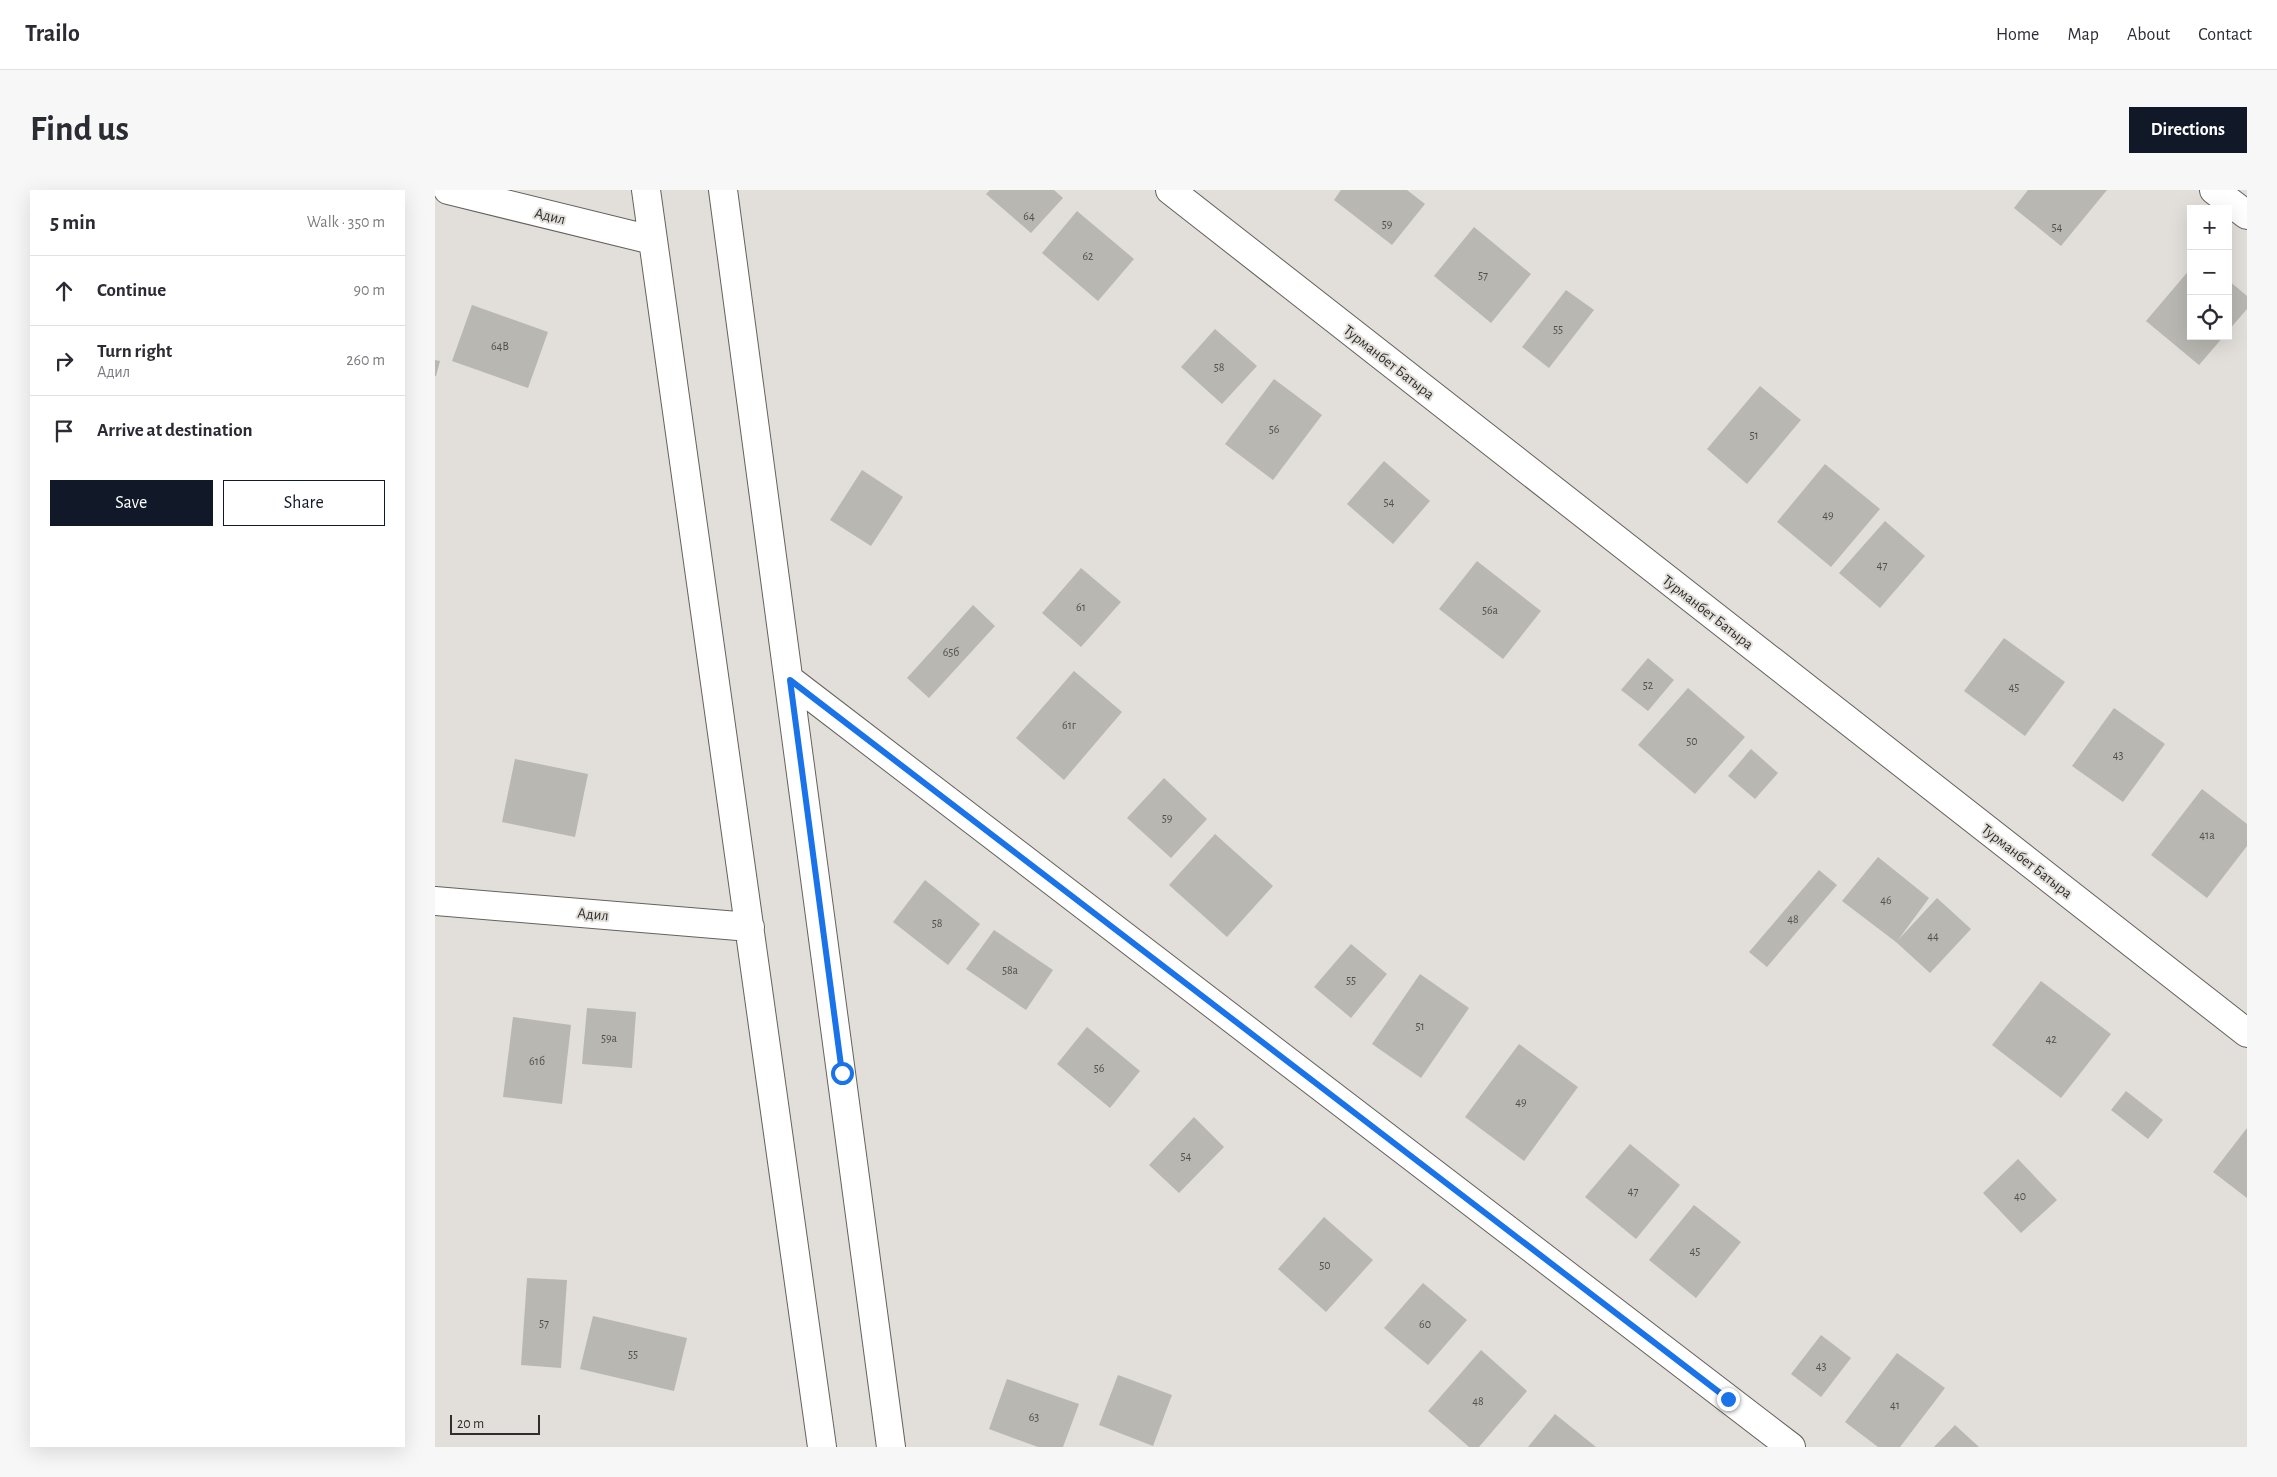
<!DOCTYPE html>
<html lang="en">
<head>
<meta charset="utf-8">
<style>
	:root { --surface:#fff; --page:#f7f7f7; --text:#2b2b33; --muted:#7c7c81; --line:#e1e1e2; --accent:#111827 }
	body { margin:0; font-family:"Alegreya Sans",sans-serif; background:var(--page); color:var(--text) }
	.controls { position:absolute; right:15px; top:15px; display:grid; overflow:hidden; border-radius:0px; box-shadow:0 5px 20px #0002 }
	.controls button { width:45px; height:45px; display:grid; place-items:center; padding:0; border:0; border-bottom:1px solid var(--line); background:var(--surface); color:var(--text); font:25px sans-serif }
	.scale { position:absolute; left:15px; bottom:12px; width:90px; box-sizing:border-box; padding-left:5px; border:2px solid #2f2e2c; border-top:0; font-size:14px; line-height:18px; white-space:nowrap; color:#2f2e2c; -webkit-text-stroke:4px #e2ded9; paint-order:stroke }
	.stop { position:absolute; width:15px; height:15px; margin:-11px; border:4px solid #1a73e8; border-radius:50%; background:#fff }
	.stop.end { background:#1a73e8; border-color:#fff; box-shadow:0 1px 5px #0008 }
	.list { margin:0; padding:0; list-style:none }
	h2 { display:flex; justify-content:space-between; align-items:center; height:65px; margin:0; padding:0 20px; font-size:21px }
	h2 small { font-size:16px; font-weight:400; color:var(--muted) }
	.list li { display:grid; grid-template-columns:32px 1fr auto; gap:15px; align-items:center; box-sizing:border-box; height:70px; padding:0 20px; border-top:1px solid var(--line) }
	.list b { display:block; font-size:19px; white-space:nowrap }
	.list p { margin:0; font-size:16px; white-space:nowrap; color:var(--muted) }
	.list em { font-size:16px; font-style:normal; color:var(--muted) }
	.actions { display:flex; gap:10px; padding:15px 20px }
	.actions a { flex:1; padding:11px 0; border:1px solid var(--accent); border-radius:0px; text-align:center; font-size:18px; color:var(--accent) }
	.actions .main { background:var(--accent); color:#fff }
	.icon { flex:none; width:28px; height:28px; fill:none; stroke:currentColor; stroke-width:2; stroke-linecap:round; stroke-linejoin:round }
	.map { position:relative; flex:none; width:1812px; height:1257px; overflow:hidden; border-radius:0px }
	header { display:flex; align-items:center; gap:30px; box-sizing:border-box; height:70px; padding:0 25px; background:var(--surface); border-bottom:1px solid var(--line) }
	header strong { font-size:24px }
	nav { display:flex; gap:28px; margin-inline-start:auto; font-size:18px }
	.intro { display:flex; align-items:center; justify-content:space-between; box-sizing:border-box; height:120px; padding:0 30px }
	h1 { margin:0; font-size:35px }
	.button { padding:12px 22px; border-radius:0px; background:var(--accent); color:#fff; font-size:18px; font-weight:700 }
	main { display:flex; gap:30px; padding:0 30px }
	aside { flex:1; background:var(--surface); border-radius:0px; box-shadow:0 5px 20px #0002 }
	.map>svg:first-child { display:block }
</style>
</head>
<body>
<header>
<strong>Trailo</strong>
<nav><a>Home</a><a>Map</a><a>About</a><a>Contact</a></nav>
</header>
<div class="intro"><h1>Find us</h1><a class="button">Directions</a></div>
<main>
<aside>
<h2>5 min<small>Walk · 350 m</small></h2>
<ul class="list">
<li><svg class="icon" aria-label="ahead" viewBox="0 0 24 24"><path d="M12 20V5M6 11l6-6 6 6"/></svg><div><b>Continue</b></div><em>90 m</em></li>
<li><svg class="icon" aria-label="right" viewBox="0 0 24 24"><path d="M7 20v-9h11M14 6l5 5-5 5"/></svg><div><b>Turn right</b><p>Адил</p></div><em>260 m</em></li>
<li><svg class="icon" aria-label="arrive" viewBox="0 0 24 24"><path d="M6 21V4h12l-3 4 3 4H6"/></svg><div><b>Arrive at destination</b></div></li>
</ul>
<div class="actions"><a class="main">Save</a><a>Share</a></div>
</aside>
<div class="map">
<svg width="1812" height="1257" viewBox="0 0 1812 1257">
	<rect width="100%" height="100%" fill="#e2ded9"/>
	<path fill="#b8b7b1" d="M 555,0 L 619,0 L 628,8 L 596,43 L 551,4 Z
		M 906,0 L 972,0 L 990,14 L 957,55 L 899,10 Z
		M 1593,0 L 1672,0 L 1626,56 L 1579,18 Z
		M 642,21 L 699,69 L 663,111 L 607,63 Z
		M 1039,37 L 1096,84 L 1056,133 L 999,86 Z
		M 1756,78 L 1756,146 L 1789,146 L 1764,175 L 1711,131 Z
		M 1793,90 L 1812,106 L 1812,119 L 1793,141 Z
		M 1131,100 L 1159,120 L 1114,178 L 1087,157 Z
		M 37,115 L 113,142 L 93,198 L 17,171 Z
		M 780,139 L 822,176 L 787,214 L 746,177 Z
		M 0,170 L 5,171 L 1,186 L 0,186 Z
		M 839,189 L 887,225 L 838,290 L 790,254 Z
		M 1325,196 L 1366,230 L 1312,294 L 1272,259 Z
		M 949,271 L 995,311 L 958,354 L 912,314 Z
		M 1390,274 L 1445,319 L 1396,377 L 1342,332 Z
		M 427,280 L 468,307 L 436,356 L 395,330 Z
		M 1450,331 L 1490,366 L 1445,418 L 1404,383 Z
		M 1042,371 L 1106,421 L 1068,469 L 1004,419 Z
		M 646,378 L 686,412 L 646,457 L 607,423 Z
		M 538,415 L 560,436 L 494,508 L 472,488 Z
		M 1569,448 L 1630,492 L 1590,546 L 1529,501 Z
		M 1213,468 L 1239,490 L 1213,521 L 1186,500 Z
		M 639,481 L 687,522 L 629,590 L 581,548 Z
		M 1253,498 L 1310,547 L 1260,604 L 1203,555 Z
		M 1679,518 L 1730,554 L 1688,612 L 1637,576 Z
		M 1316,559 L 1343,583 L 1320,609 L 1293,586 Z
		M 80,569 L 153,584 L 140,647 L 67,632 Z
		M 729,588 L 772,629 L 736,668 L 692,628 Z
		M 1767,599 L 1812,634 L 1812,656 L 1772,708 L 1716,665 Z
		M 780,644 L 838,696 L 792,747 L 734,695 Z
		M 1443,667 L 1494,708 L 1463,750 L 1502,708 L 1536,739 L 1495,783 L 1461,752 L 1407,711 Z
		M 1384,680 L 1402,695 L 1332,777 L 1314,762 Z
		M 490,690 L 545,734 L 513,775 L 458,732 Z
		M 559,740 L 618,780 L 591,820 L 531,779 Z
		M 916,754 L 952,784 L 916,828 L 879,797 Z
		M 985,784 L 1034,818 L 986,888 L 937,854 Z
		M 1606,791 L 1676,844 L 1626,908 L 1557,855 Z
		M 152,818 L 201,822 L 197,878 L 147,874 Z
		M 78,827 L 136,835 L 127,914 L 68,907 Z
		M 652,837 L 705,881 L 675,918 L 622,874 Z
		M 1084,854 L 1143,897 L 1089,971 L 1030,927 Z
		M 1691,901 L 1728,930 L 1713,949 L 1676,920 Z
		M 759,927 L 789,957 L 744,1003 L 714,975 Z
		M 1812,938 L 1812,1008 L 1778,982 Z
		M 1195,954 L 1245,995 L 1201,1049 L 1150,1007 Z
		M 1583,969 L 1622,1010 L 1586,1043 L 1548,1003 Z
		M 1259,1015 L 1306,1052 L 1261,1108 L 1214,1070 Z
		M 889,1027 L 938,1070 L 891,1122 L 843,1079 Z
		M 92,1088 L 132,1090 L 126,1178 L 86,1175 Z
		M 988,1093 L 1032,1130 L 993,1175 L 949,1138 Z
		M 158,1126 L 252,1148 L 239,1201 L 145,1179 Z
		M 1386,1145 L 1416,1168 L 1386,1207 L 1356,1184 Z
		M 1046,1160 L 1092,1201 L 1044,1257 L 1034,1257 L 993,1221 Z
		M 1462,1163 L 1510,1198 L 1465,1257 L 1443,1257 L 1410,1232 Z
		M 683,1185 L 737,1205 L 718,1256 L 664,1235 Z
		M 572,1189 L 644,1214 L 628,1257 L 603,1257 L 554,1239 Z
		M 1120,1224 L 1161,1257 L 1093,1257 Z
		M 1520,1235 L 1544,1257 L 1499,1257 Z"/>
	<g fill="none" stroke-linecap="round" stroke-linejoin="round">
		<g stroke="#65615d" stroke-width="30">
			<path id="minor" d="M 13,0 L 217,50
				M 211,0 L 387,1257
				M 288,0 L 456,1257
				M 735,0 L 1812,843
				M 1779,0 L 1812,25
				M 355,490 L 1356,1257
				M 0,711 L 315,737"/>
		</g>
		<use href="#minor" stroke="#fff" stroke-width="28"/>
	</g>
	<g fill="none" stroke-linecap="round" stroke-linejoin="round">
		<path stroke="#1a73e8" stroke-width="6" d="M 407,883 L 355,490 L 1293,1209"/>
	</g>
	<g text-anchor="middle" stroke-width="4" stroke-linejoin="round" paint-order="stroke">
		<g font-size="12" fill="#51504d">
			<text x="594" y="30">64</text>
			<text x="952" y="38">59</text>
			<text x="1622" y="41">54</text>
			<text x="653" y="70">62</text>
			<text x="1048" y="89">57</text>
			<text x="1123" y="143">55</text>
			<text x="65" y="160">64В</text>
			<text x="784" y="181">58</text>
			<text x="839" y="243">56</text>
			<text x="1319" y="249">51</text>
			<text x="954" y="316">54</text>
			<text x="1393" y="329">49</text>
			<text x="1447" y="379">47</text>
			<text x="646" y="421">61</text>
			<text x="1055" y="424">56а</text>
			<text x="516" y="466">65б</text>
			<text x="1213" y="499">52</text>
			<text x="1579" y="501">45</text>
			<text x="634" y="539">61г</text>
			<text x="1257" y="555">50</text>
			<text x="1683" y="569">43</text>
			<text x="732" y="632">59</text>
			<text x="1772" y="649">41а</text>
			<text x="1451" y="714">46</text>
			<text x="1358" y="733">48</text>
			<text x="502" y="737">58</text>
			<text x="1498" y="750">44</text>
			<text x="575" y="784">58а</text>
			<text x="916" y="794">55</text>
			<text x="985" y="840">51</text>
			<text x="174" y="852">59а</text>
			<text x="1616" y="853">42</text>
			<text x="102" y="875">61б</text>
			<text x="664" y="882">56</text>
			<text x="1086" y="916">49</text>
			<text x="751" y="970">54</text>
			<text x="1198" y="1005">47</text>
			<text x="1585" y="1010">40</text>
			<text x="1260" y="1065">45</text>
			<text x="890" y="1079">50</text>
			<text x="109" y="1137">57</text>
			<text x="990" y="1138">60</text>
			<text x="198" y="1168">55</text>
			<text x="1386" y="1180">43</text>
			<text x="1043" y="1215">48</text>
			<text x="1460" y="1219">41</text>
			<text x="599" y="1231">63</text>
		</g>
		<g font-size="15" fill="#2f2e2c" stroke="#e2ded9">
			<text transform="translate(115 26) rotate(13)" y="5">Адил</text>
			<text transform="translate(954 172) rotate(38)" y="5">Турманбет Батыра</text>
			<text transform="translate(1273 422) rotate(38)" y="5">Турманбет Батыра</text>
			<text transform="translate(1592 671) rotate(38)" y="5">Турманбет Батыра</text>
			<text transform="translate(158 724) rotate(5)" y="5">Адил</text>
		</g>
	</g>
</svg>
<div class="controls">
<button>+</button>
<button>−</button>
<button><svg class="icon" aria-label="locate" viewBox="0 0 24 24"><circle cx="12" cy="12" r="6"/><path d="M12 2v4M12 18v4M2 12h4M18 12h4"/></svg></button>
</div>
<div class="scale">20 m</div>
<div class="stop" style="left:407px;top:883px"></div>
<div class="stop end" style="left:1293px;top:1209px"></div>
</div>
</main>
</body>
</html>
